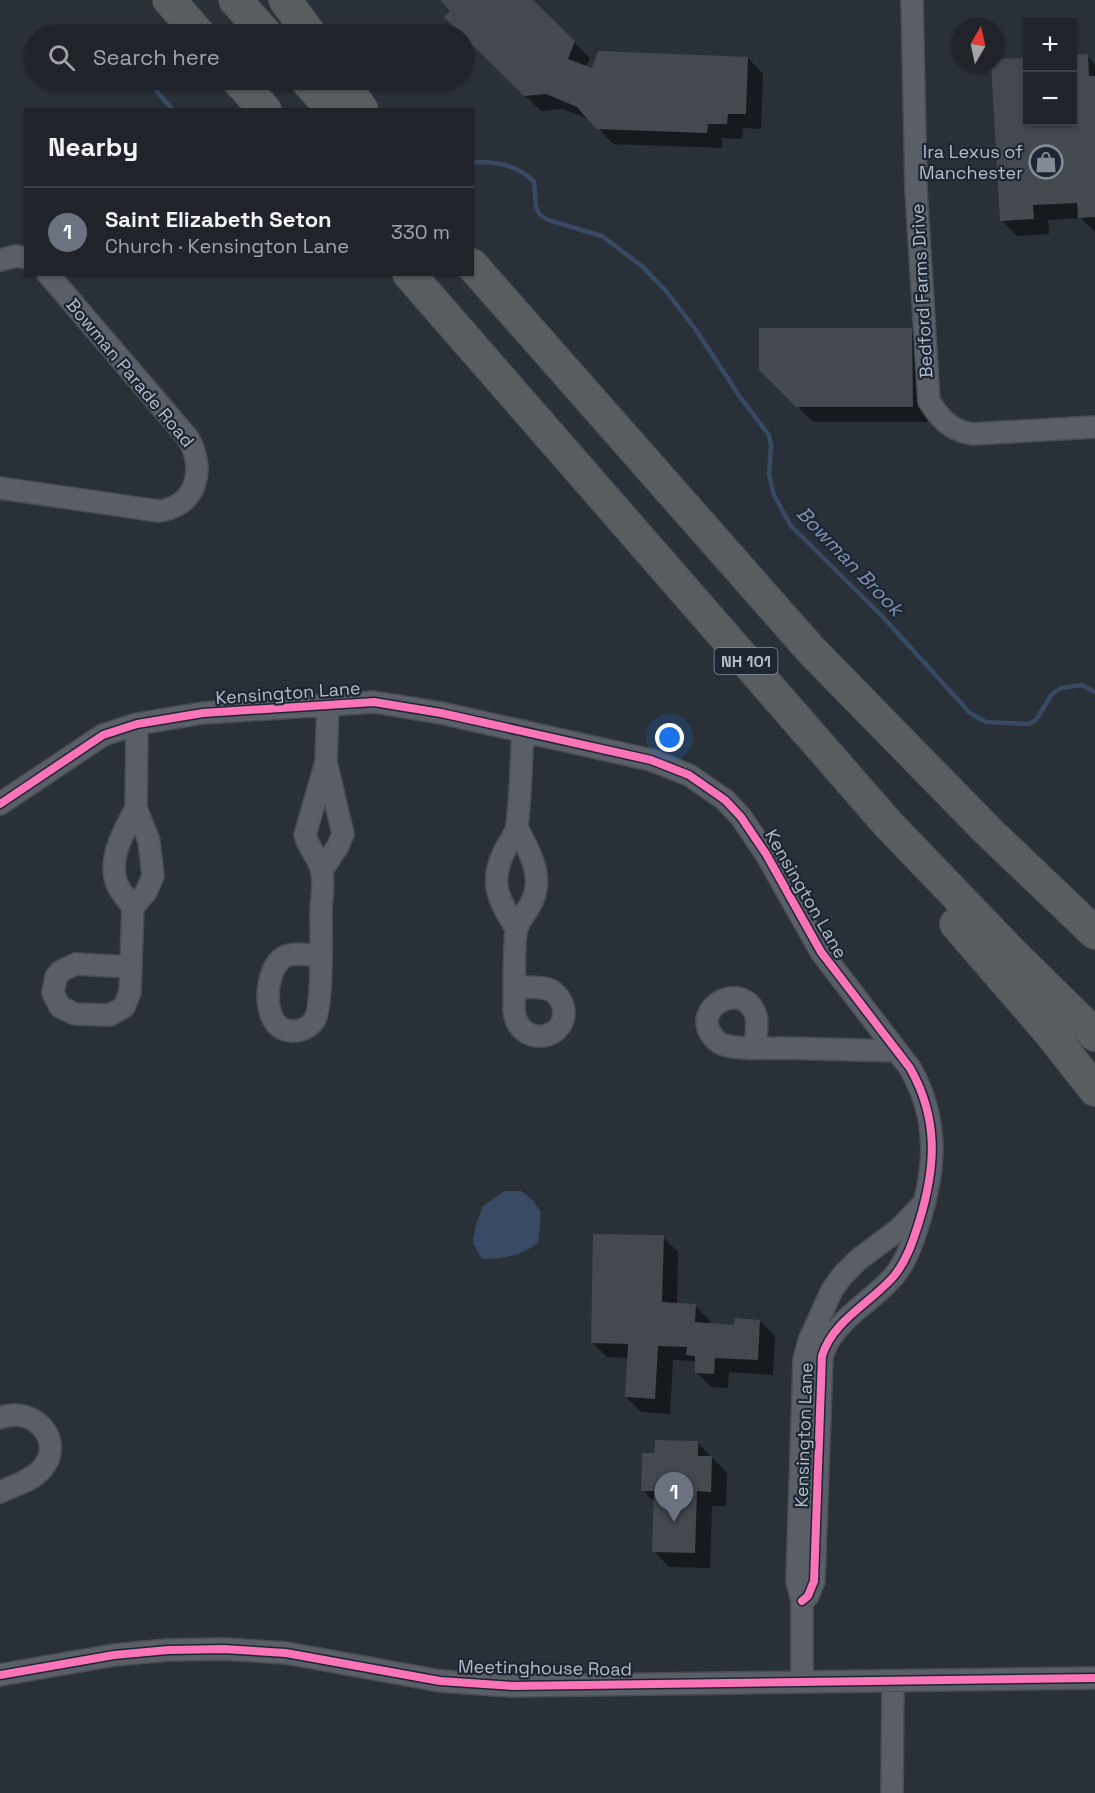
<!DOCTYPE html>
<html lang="en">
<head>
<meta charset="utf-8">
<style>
	:root { --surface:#20242a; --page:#282c32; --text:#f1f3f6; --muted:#a2a4a8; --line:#3d4147; --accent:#848b96 }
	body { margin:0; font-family:"Space Grotesk",sans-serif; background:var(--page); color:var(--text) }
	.controls { position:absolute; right:18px; top:18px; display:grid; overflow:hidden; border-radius:0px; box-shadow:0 2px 4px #0004 }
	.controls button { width:54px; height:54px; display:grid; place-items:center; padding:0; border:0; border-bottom:2px solid var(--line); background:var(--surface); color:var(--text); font:30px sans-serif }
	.compass { position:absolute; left:951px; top:18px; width:54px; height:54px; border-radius:50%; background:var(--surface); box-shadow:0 2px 4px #0004; rotate:9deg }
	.you { position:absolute; left:670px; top:738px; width:21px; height:21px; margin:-15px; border:4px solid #fff; border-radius:50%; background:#1a73e8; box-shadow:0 0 0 9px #1a73e833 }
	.badge { display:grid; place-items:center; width:39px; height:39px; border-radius:50%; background:var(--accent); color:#fff; font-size:20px; font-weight:700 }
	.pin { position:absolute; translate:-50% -50px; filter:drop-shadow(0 2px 3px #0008) }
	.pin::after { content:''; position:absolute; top:32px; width:21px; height:18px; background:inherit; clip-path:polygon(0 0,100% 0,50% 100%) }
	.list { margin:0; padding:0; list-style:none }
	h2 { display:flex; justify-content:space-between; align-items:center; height:78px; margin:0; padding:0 24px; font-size:26px }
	h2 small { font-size:20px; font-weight:400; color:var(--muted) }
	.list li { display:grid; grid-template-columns:39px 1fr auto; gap:18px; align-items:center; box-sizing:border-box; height:90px; padding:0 24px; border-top:2px solid var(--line) }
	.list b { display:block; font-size:22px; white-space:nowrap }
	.list p { margin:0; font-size:20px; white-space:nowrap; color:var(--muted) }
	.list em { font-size:20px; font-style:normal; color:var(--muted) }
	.icon { flex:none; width:33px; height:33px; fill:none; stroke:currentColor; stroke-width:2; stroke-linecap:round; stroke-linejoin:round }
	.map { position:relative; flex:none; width:1095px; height:1793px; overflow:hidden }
	.search { position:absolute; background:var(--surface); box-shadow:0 2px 4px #0004; left:24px; top:24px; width:450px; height:66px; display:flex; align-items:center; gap:15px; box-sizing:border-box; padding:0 21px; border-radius:33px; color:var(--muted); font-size:22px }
	.panel { position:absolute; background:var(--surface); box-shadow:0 2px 4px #0004; left:24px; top:108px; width:450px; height:168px; border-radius:0px }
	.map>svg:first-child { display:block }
</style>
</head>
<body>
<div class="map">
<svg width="1095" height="1793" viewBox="0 0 1095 1793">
	<rect width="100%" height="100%" fill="#2a3038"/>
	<path fill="#384963" d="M 504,1191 L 521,1191 L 533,1200 L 541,1213 L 538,1243 C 520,1256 504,1259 482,1259 L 473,1243 L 476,1224 L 483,1206 Z"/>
	<path fill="#0007" d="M 442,0 L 531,0 L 590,58 L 586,67 L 593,70 L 748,58 L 763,74 L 761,129 L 743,128 L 742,139 L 722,138 L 722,148 L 613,144 L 591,120 L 563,109 L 541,111 L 446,17 L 452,11 Z
		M 1087,56 L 1095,64 L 1095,232 L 1081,218 L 1048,220 L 1049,234 L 1017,236 L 1002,220 L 993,63 L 996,63 L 996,61 L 1028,122 L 1072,122 Z
		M 911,330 L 927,345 L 928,422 L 813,422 L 760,369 Z
		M 663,1237 L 678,1252 L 677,1305 L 695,1305 L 710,1321 L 710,1325 L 735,1326 L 760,1321 L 775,1336 L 773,1375 L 729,1372 L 728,1388 L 711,1387 L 696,1372 L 697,1363 L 694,1361 L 673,1360 L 670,1414 L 641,1412 L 626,1397 L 629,1358 L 607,1357 L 592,1342 Z
		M 698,1443 L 727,1473 L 726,1506 L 712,1506 L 710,1568 L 669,1567 L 654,1551 L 655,1503 L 643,1490 L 656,1455 Z"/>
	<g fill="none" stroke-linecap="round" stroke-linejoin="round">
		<path stroke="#384963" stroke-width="4.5" d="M 147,80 L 173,110
			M 472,162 C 497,162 517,164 534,182 L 536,206 L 539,214 L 548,220 L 602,236 L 643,267 L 666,291 L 696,330 L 740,397 L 769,435 L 771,444 L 769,475 L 774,495 L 791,526 L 882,616 L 970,713 L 986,722 L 1029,724 L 1036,720 L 1052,694 L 1061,688 L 1082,685 L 1095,692"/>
	</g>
	<path fill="#444950" d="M 440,0 L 533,0 L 575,41 L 568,59 L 592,68 L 598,51 L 748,57 L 746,114 L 728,114 L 727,124 L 708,124 L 707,133 L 596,129 L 577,107 L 546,94 L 524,96 L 444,17 L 450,11 Z
		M 1088,54 L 1089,76 L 1095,76 L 1095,217 L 1078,218 L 1077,203 L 1033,205 L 1034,219 L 1000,221 L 991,63 L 996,63 L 996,59 L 1028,58 L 1028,122 L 1072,122 L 1072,55 Z
		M 759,328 L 912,328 L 913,407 L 796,407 L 759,370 Z
		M 593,1234 L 664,1235 L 662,1302 L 696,1304 L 695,1322 L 734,1325 L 735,1318 L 760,1320 L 758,1360 L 715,1358 L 714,1374 L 695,1373 L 695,1356 L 686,1355 L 687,1347 L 658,1346 L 655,1399 L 625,1397 L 628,1344 L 591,1343 Z
		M 655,1440 L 698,1441 L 698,1456 L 712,1456 L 711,1492 L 697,1491 L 695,1553 L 652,1552 L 654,1491 L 641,1491 L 642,1453 L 654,1453 Z"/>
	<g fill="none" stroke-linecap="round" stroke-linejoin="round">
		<g stroke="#484c53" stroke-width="24">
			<path id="minor" d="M 912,0 L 916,189 L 929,401 C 940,419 950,430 972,434 L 1095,427
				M 0,260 L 16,256 L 26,258
				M 0,488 L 158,511 C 197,507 206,469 188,438 L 48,274
				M 0,804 L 103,735 L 137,724 L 203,713 L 374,702 L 441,713 L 651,760 L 689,775 L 725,800 L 741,817 L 766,854 L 821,952 L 910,1068 C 939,1119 936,1167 919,1222 C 913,1241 907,1260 894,1276 C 871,1303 833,1320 822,1356 L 814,1581 L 808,1596 L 802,1601
				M 322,870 L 338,846 L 343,834 L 326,762 L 328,705
				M 133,907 C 127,899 120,892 117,884 C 107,859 125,829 136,808
				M 516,928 C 499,900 488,883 505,850 C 509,842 516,834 517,825 C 521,794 521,762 523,731
				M 320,956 C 309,955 294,952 284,957 C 265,968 261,1019 283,1029 C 294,1034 309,1030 315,1019 C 323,1004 321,930 321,909 C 322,897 324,884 322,872 C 320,859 308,848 305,835 L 326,762
				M 131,967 L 76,964 L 61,971 L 56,977 L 53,993 L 60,1007 L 75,1014 L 110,1015 L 124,1007 L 130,992 L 133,907 L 146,892 L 153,876 L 149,841 L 136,808 L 137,724
				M 515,987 C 526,987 538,986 548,989 C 555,992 561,999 563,1006 C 571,1040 519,1050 514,1011 C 515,985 513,958 516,932 C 517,923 525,914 529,907 C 546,880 531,854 517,828
				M 755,1047 C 756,1037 758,1025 756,1016 C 745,978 689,1007 713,1037 C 717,1042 722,1045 728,1046 C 746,1050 766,1048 783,1048 C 821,1049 859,1050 897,1051
				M 0,1418 C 34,1404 67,1442 41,1470 C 31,1481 13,1486 0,1492
				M 0,1675 L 114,1655 L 168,1650 L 224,1649 L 286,1653 L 440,1681 L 512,1686 L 1095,1678
				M 802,1682 L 802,1601 L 797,1581 L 804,1360 L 809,1341 L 832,1290 L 842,1276 L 859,1259 L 898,1230 L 921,1206
				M 892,1793 L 893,1682"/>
		</g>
		<g stroke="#474c53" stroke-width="34">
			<path id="highway" d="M 169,0 L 199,34
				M 235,0 L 266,34
				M 285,0 L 310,34
				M 238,80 L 265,110
				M 306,80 L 333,110
				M 341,80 L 362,110
				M 472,265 L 811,650 L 988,831 L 1095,933
				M 409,274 L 888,824 L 1009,950 L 1095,1035
				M 956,924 L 1051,1034 L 1095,1090"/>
		</g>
		<use href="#minor" stroke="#5a5e66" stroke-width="21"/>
		<use href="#highway" stroke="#5a5d60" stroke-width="32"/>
		<g stroke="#1d2633" stroke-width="11">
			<path id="cycleway" d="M 0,804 L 103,735 L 137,724 L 203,713 L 374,702 L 441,713 L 651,760 L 689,775 L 725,800 L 741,817 L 766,854 L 821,952 L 910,1068 C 939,1119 936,1167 919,1222 C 913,1241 907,1260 894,1276 C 871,1303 833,1320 822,1356 L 814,1581 L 808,1596 L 802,1601
				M 0,1675 L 114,1655 L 168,1650 L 224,1649 L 286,1653 L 440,1681 L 512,1686 L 1095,1678"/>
		</g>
		<use href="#cycleway" stroke="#fb73b8" stroke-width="8"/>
	</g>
	<defs>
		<g id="shop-ring" transform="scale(1.725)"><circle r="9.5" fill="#1d2633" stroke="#848b96" stroke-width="1.5"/><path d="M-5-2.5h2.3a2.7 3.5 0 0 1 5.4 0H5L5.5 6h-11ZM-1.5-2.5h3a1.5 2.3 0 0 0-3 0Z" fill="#848b96"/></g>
	</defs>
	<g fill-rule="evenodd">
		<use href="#shop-ring" x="1046" y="162"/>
	</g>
	<g text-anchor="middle" stroke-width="4.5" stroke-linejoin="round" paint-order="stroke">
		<rect fill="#1d2633" stroke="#878f9c" stroke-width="1.5" x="714.5" y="648" width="63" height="26" rx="4.5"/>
		<g font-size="16" font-weight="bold" fill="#b4bcc9">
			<text x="746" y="667">NH 101</text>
		</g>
		<g font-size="18" fill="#b4bcc9" stroke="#1d2633" text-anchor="end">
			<text x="1023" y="158">Ira Lexus of<tspan x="1023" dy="21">Manchester</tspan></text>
		</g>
		<g font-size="18" fill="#b4bcc9" stroke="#1d2633">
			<text transform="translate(922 291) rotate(-93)" y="6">Bedford Farms Drive</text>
			<text transform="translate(130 373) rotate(50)" y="6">Bowman Parade Road</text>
			<text transform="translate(288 693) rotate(-4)" y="6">Kensington Lane</text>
			<text transform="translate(806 894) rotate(60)" y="6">Kensington Lane</text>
			<text transform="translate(804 1435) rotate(-88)" y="6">Kensington Lane</text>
			<text transform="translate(545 1668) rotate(1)" y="6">Meetinghouse Road</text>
		</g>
		<g font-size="20" font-style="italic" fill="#7c92b1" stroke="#1d2633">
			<text transform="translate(850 561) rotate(46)" y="7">Bowman Brook</text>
		</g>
	</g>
</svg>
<div class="controls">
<button>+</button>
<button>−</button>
</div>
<svg class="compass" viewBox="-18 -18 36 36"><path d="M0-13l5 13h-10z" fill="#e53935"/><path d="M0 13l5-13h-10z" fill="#a2a4a8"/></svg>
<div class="you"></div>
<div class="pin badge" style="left:674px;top:1522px;background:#6b7280">1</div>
<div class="search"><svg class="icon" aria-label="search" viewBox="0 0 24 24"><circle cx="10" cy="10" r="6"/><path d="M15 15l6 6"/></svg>Search here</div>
<section class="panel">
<h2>Nearby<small></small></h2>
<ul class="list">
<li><span class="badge" style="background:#6b7280">1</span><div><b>Saint Elizabeth Seton</b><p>Church · Kensington Lane</p></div><em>330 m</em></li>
</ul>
</section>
</div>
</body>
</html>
